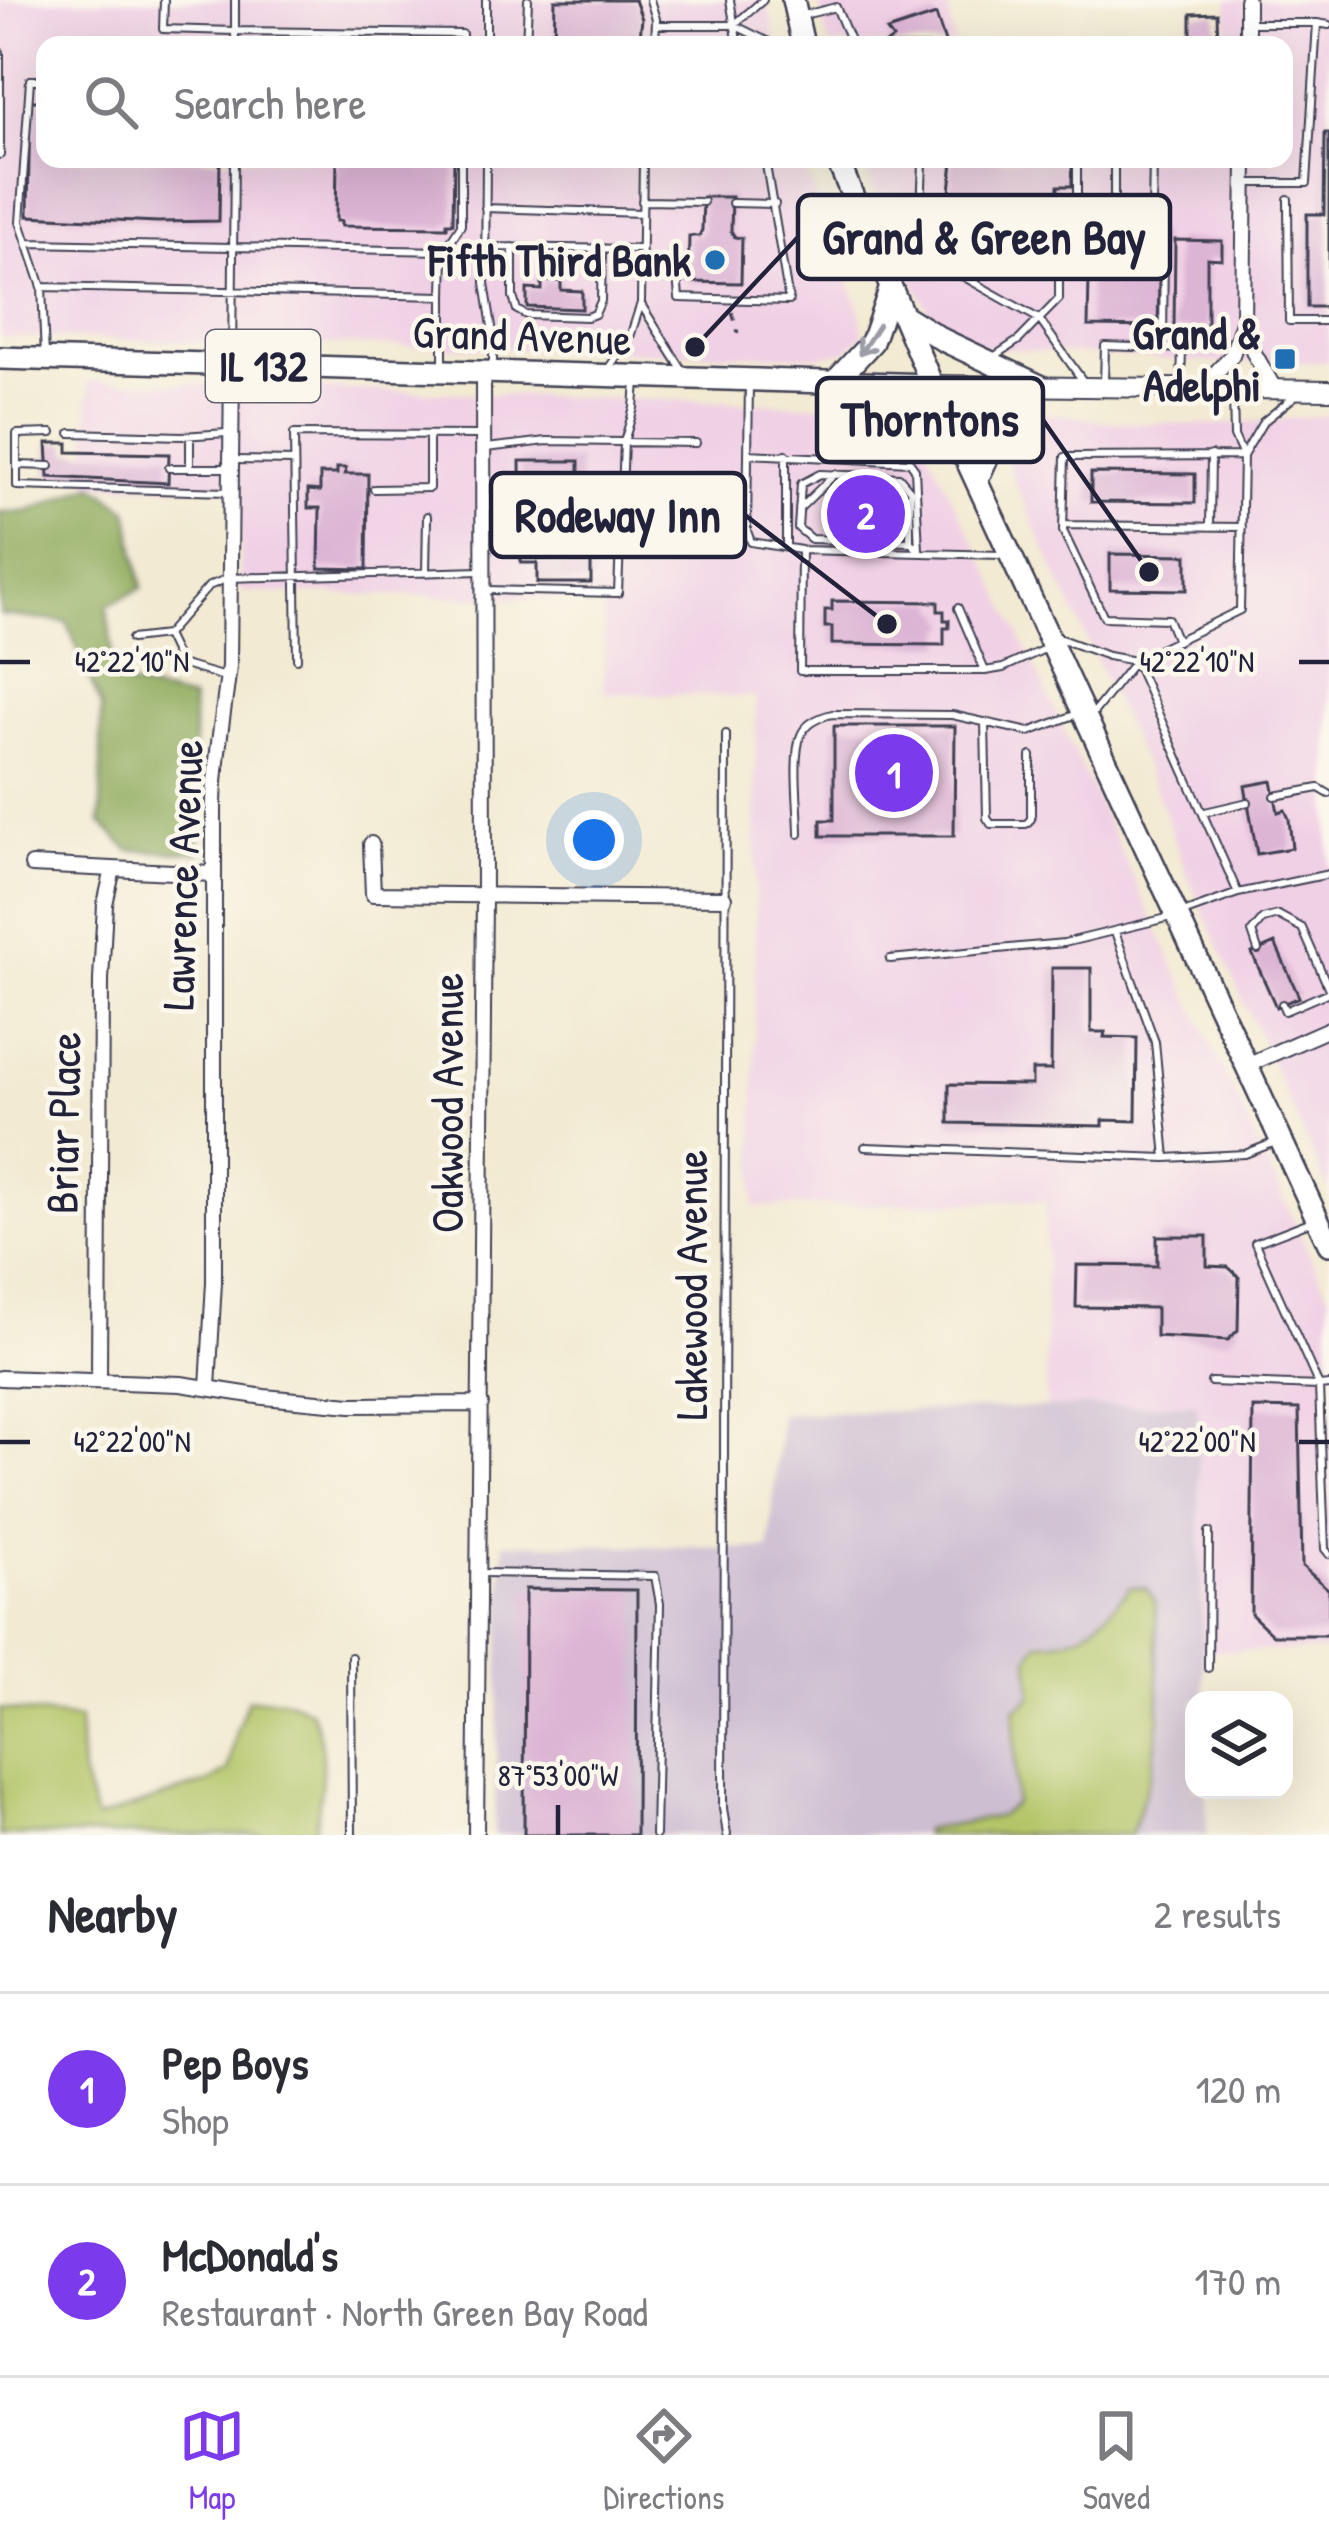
<!DOCTYPE html>
<html lang="en">
<head>
<meta charset="utf-8">
<style>
	:root { --surface:#fff; --page:#f2f2f3; --text:#2b2b33; --muted:#7c7c81; --line:#e1e1e2; --accent:#7c3aed }
	body { margin:0; font-family:"Patrick Hand",sans-serif; background:var(--page); color:var(--text) }
	.controls { position:absolute; right:36px; bottom:36px; display:grid; overflow:hidden; border-radius:24px; box-shadow:0 12px 48px #0002 }
	.controls button { width:108px; height:108px; display:grid; place-items:center; padding:0; border:0; border-bottom:3px solid var(--line); background:var(--surface); color:var(--text); font:60px sans-serif }
	.you { position:absolute; left:594px; top:840px; width:42px; height:42px; margin:-30px; border:9px solid #fff; border-radius:50%; background:#1a73e8; box-shadow:0 0 0 18px #1a73e833 }
	.badge { display:grid; place-items:center; width:78px; height:78px; border-radius:50%; background:var(--accent); color:#fff; font-size:39px; font-weight:700 }
	.pin { position:absolute; translate:-50% -50%; border:6px solid #fff; box-shadow:0 3px 12px #0006 }
	.list { margin:0; padding:0; list-style:none }
	h2 { display:flex; justify-content:space-between; align-items:center; height:156px; margin:0; padding:0 48px; font-size:51px }
	h2 small { font-size:39px; font-weight:400; color:var(--muted) }
	.list li { display:grid; grid-template-columns:78px 1fr auto; gap:36px; align-items:center; box-sizing:border-box; height:192px; padding:0 48px; border-top:3px solid var(--line) }
	.list b { display:block; font-size:45px; white-space:nowrap }
	.list p { margin:0; font-size:39px; white-space:nowrap; color:var(--muted) }
	.list em { font-size:39px; font-style:normal; color:var(--muted) }
	.icon { flex:none; width:66px; height:66px; fill:none; stroke:currentColor; stroke-width:2; stroke-linecap:round; stroke-linejoin:round }
	.map { position:relative; flex:none; width:1329px; height:1835px; overflow:hidden }
	.search { position:absolute; background:var(--surface); box-shadow:0 12px 48px #0002; left:36px; right:36px; top:36px; height:132px; display:flex; align-items:center; gap:30px; box-sizing:border-box; padding:0 42px; border-radius:24px; color:var(--muted); font-size:45px }
	.sheet { height:540px; background:var(--surface) }
	nav { display:flex; justify-content:space-around; align-items:center; box-sizing:border-box; height:168px; border-top:3px solid var(--line); background:var(--surface); font-size:33px; color:var(--muted) }
	nav a { display:grid; justify-items:center; gap:6px }
	nav .on { color:var(--accent) }
	.map>svg:first-child { display:block }
</style>
</head>
<body>
<div class="map">
<svg width="1329" height="1835" viewBox="0 0 1329 1835">
	<rect width="100%" height="100%" fill="#fbf7ec"/>
	<filter id="ink" filterUnits="userSpaceOnUse"><feTurbulence type="fractalNoise" baseFrequency=".00833" numOctaves="2"/><feDisplacementMap in="SourceGraphic" scale="24" xChannelSelector="R" yChannelSelector="G"/><feConvolveMatrix kernelMatrix="1 2 1 2 8 2 1 2 1" color-interpolation-filters="sRGB"/></filter>
	<filter id="wash" filterUnits="userSpaceOnUse"><feTurbulence type="fractalNoise" baseFrequency=".004" numOctaves="4" result="noise"/><feDisplacementMap in="SourceGraphic" scale="48" xChannelSelector="R" yChannelSelector="G"/><feGaussianBlur stdDeviation="2.7" result="paint"/><feColorMatrix in="noise" values="0 0 0 0 0 0 0 0 0 0 0 0 0 0 0 0 0 1.4 0 .05"/><feComposite in="paint" operator="in"/></filter>
	<g filter="url(#wash)">
		<rect width="100%" height="100%" fill="#f2ead2"/>
		<path fill="#f0d0e5" d="M 0,0 L 767,0 L 776,45 L 45,45 L 45,159 L 801,159 L 860,310 L 863,335 L 846,351 L 822,356 L 0,337 Z
			M 818,0 L 946,0 L 955,45 L 829,45 Z
			M 1228,0 L 1329,0 L 1329,362 L 1221,363 L 989,348 L 967,344 L 949,333 L 930,313 L 900,254 L 862,159 L 1284,159 L 1284,45 L 1227,45 Z
			M 89,381 L 847,406 L 873,411 L 923,440 L 992,576 L 1329,1296 L 1329,1651 L 1203,1651 L 1197,1404 L 1046,1408 L 1045,1200 L 754,1207 L 756,697 L 604,693 L 604,600 L 240,592 L 241,489 L 87,484 Z
			M 1048,413 L 1110,422 L 1214,425 L 1329,415 L 1329,1192 L 1189,880 L 1159,798 L 1013,479 L 1007,461 L 1007,431 L 1032,415 Z"/>
		<path fill="#cebed2" d="M 1197,1404 L 1204,1700 L 1194,1700 L 1194,1790 L 1206,1790 L 1207,1835 L 494,1835 L 504,1543 L 769,1549 L 781,1414 Z"/>
		<path fill="#b3c568" stroke="#6a7452" stroke-width="3" d="M 1131,1587 L 1146,1588 L 1155,1602 L 1160,1719 L 1152,1770 L 1131,1835 L 924,1835 L 924,1830 L 999,1816 L 1015,1804 L 1015,1710 L 1032,1696 L 1029,1658 L 1038,1642 C 1088,1642 1099,1621 1131,1587 Z
			M 248,1699 L 284,1699 L 311,1711 C 330,1753 321,1791 314,1835 L 0,1835 L 0,1709 L 79,1719 L 82,1774 L 96,1819 L 209,1782 L 228,1771 L 236,1731 Z"/>
		<path fill="#8eaa5c" stroke="#58664c" stroke-width="3" d="M 94,485 L 128,510 L 142,588 L 107,606 L 115,682 L 192,700 L 200,853 L 129,850 L 101,823 L 101,707 L 67,622 L 0,615 L 0,512 L 27,512 Z"/>
		<g id="blocks">
			<path fill="#dcb4d4" d="M 555,0 L 635,0 L 642,19 L 639,45 L 554,45 Z
				M 1217,13 L 1218,45 L 1191,45 L 1191,14 Z
				M 936,15 L 946,45 L 884,45 L 893,39 L 887,31 Z
				M 30,101 L 45,101 L 45,159 L 220,159 L 219,221 L 158,222 L 28,216 Z
				M 1325,133 L 1329,133 L 1329,307 L 1307,307 L 1307,214 L 1324,214 Z
				M 337,159 L 454,159 L 453,223 L 447,223 L 447,227 L 341,226 L 341,221 L 336,221 Z
				M 1058,159 L 1058,164 L 1072,164 L 1072,186 L 1058,186 L 1057,240 L 957,245 L 946,235 L 953,160 Z
				M 703,197 L 732,197 L 731,231 L 735,237 L 742,238 L 741,283 L 688,282 L 689,236 L 699,236 L 702,230 Z
				M 1090,231 L 1160,232 L 1158,327 L 1088,326 Z
				M 1175,240 L 1222,241 L 1222,259 L 1207,258 L 1207,329 L 1174,329 Z
				M 542,281 L 561,281 L 561,290 L 582,291 L 582,309 L 527,307 L 527,289 L 542,290 Z
				M 47,443 L 68,443 L 68,452 L 169,454 L 168,483 L 49,477 Z
				M 520,461 L 579,461 L 579,505 L 591,505 L 591,583 L 537,583 L 537,563 L 521,563 Z
				M 337,468 L 346,468 L 345,474 L 368,474 L 367,569 L 319,568 L 320,508 L 308,508 L 308,490 L 320,491 L 320,474 L 337,474 Z
				M 1091,473 L 1195,474 L 1195,503 L 1091,502 Z
				M 881,485 L 897,485 L 896,528 L 885,532 L 883,540 L 843,536 L 844,521 L 835,521 L 835,506 L 843,506 L 844,487 L 881,488 Z
				M 1110,554 L 1187,555 L 1187,590 L 1110,589 Z
				M 832,601 L 938,602 L 938,611 L 944,611 L 944,620 L 949,620 L 949,628 L 944,628 L 944,645 L 832,644 L 832,627 L 825,627 L 825,610 L 832,610 Z
				M 834,726 L 955,726 L 954,836 L 821,836 L 821,820 L 834,820 Z
				M 1272,781 L 1278,812 L 1285,810 L 1289,819 L 1292,848 L 1257,854 L 1245,786 Z
				M 1275,943 L 1299,997 L 1276,1007 L 1252,953 Z
				M 1052,968 L 1091,968 L 1091,1032 L 1105,1032 L 1104,1037 L 1137,1038 L 1136,1121 L 1103,1120 L 1103,1126 L 949,1123 L 949,1084 L 1032,1085 L 1032,1070 L 1051,1070 Z
				M 1157,1236 L 1207,1236 L 1207,1266 L 1228,1267 L 1239,1277 L 1238,1330 L 1228,1340 L 1156,1336 L 1156,1308 L 1076,1307 L 1077,1265 L 1157,1266 Z
				M 1253,1408 L 1299,1409 L 1302,1566 L 1329,1590 L 1329,1635 L 1273,1635 L 1251,1614 Z
				M 525,1589 L 637,1590 L 636,1835 L 524,1835 Z"/>
		</g>
	</g>
	<g filter="url(#ink)">
		<use href="#blocks" fill-opacity="0" stroke="#414052" stroke-width="3"/>
		<g fill="none" stroke-linecap="round" stroke-linejoin="round">
			<g stroke="#414052" stroke-width="10">
				<path id="lane" d="M 164,0 L 163,29 L 235,31 L 235,0
					M 486,0 L 486,45
					M 650,0 L 656,19 L 655,45
					M 730,0 L 738,45
					M 804,15 L 836,7 L 852,45
					M 1317,23 L 1329,25
					M 656,25 L 734,25 L 775,45
					M 734,25 L 763,0
					M 235,45 L 235,31 L 316,32
					M 316,45 L 316,32 L 462,34 L 462,45
					M 526,45 L 528,0
					M 0,52 L 0,155
					M 45,80 L 30,80 L 20,222 L 42,287 L 45,357
					M 486,159 L 485,283 L 493,333 L 493,369
					M 923,159 C 923,193 914,236 939,263 L 1039,319 L 1085,384
					M 1114,159 L 1114,211 L 1152,212 L 1153,159
					M 1246,183 L 1307,183 L 1317,23 L 1251,23
					M 1288,199 L 1289,321 L 1329,321
					M 642,201 L 703,202
					M 732,203 L 775,204
					M 485,208 L 642,213
					M 1152,212 L 1164,232 L 1163,348 L 1182,349 L 1181,385
					M 28,243 L 444,251 L 443,296
					M 485,247 L 641,249
					M 513,247 L 513,297 L 517,310 L 526,315 L 587,317 L 595,314 L 601,301 L 602,248
					M 444,251 L 461,225 L 461,159
					M 641,260 L 676,263 L 679,298 L 789,301 L 765,159
					M 960,271 L 1059,272
					M 42,287 L 443,296 L 443,366
					M 642,306 L 683,371
					M 995,356 L 1019,340 L 1059,299 L 1059,272 L 1077,242 L 1077,159
					M 232,361 L 234,159
					M 608,369 L 630,337 L 641,303 L 643,159
					M 749,383 L 747,531 L 751,542 L 801,550 L 1002,555
					M 1104,383 L 1105,346 L 1162,348
					M 52,433 L 17,434 L 17,486 L 227,492
					M 71,433 L 182,436 L 227,433
					M 486,448 L 547,441 L 696,443
					M 748,454 L 910,462 L 915,469 L 919,550
					M 1243,456 L 1263,422 L 1295,396
					M 234,460 L 293,461
					M 17,465 L 50,466
					M 169,468 L 230,468
					M 190,468 L 190,436
					M 374,489 L 429,488 L 429,435
					M 799,509 L 835,474
					M 1063,525 L 1242,527
					M 1210,527 L 1211,455
					M 910,542 L 910,490 L 899,477 L 820,474 L 801,484 L 798,528 L 811,539 L 910,542 L 919,550
					M 786,545 L 786,454
					M 801,550 L 800,671 L 985,671 L 1003,668 L 1049,647
					M 426,573 L 427,516
					M 486,590 L 618,593 L 624,442 L 634,408 L 636,381
					M 958,608 L 985,671
					M 166,635 L 180,664 L 225,677
					M 1058,638 L 1108,656 L 1135,661
					M 131,639 L 166,635 L 209,586 L 228,578 L 481,571
					M 1177,641 L 1168,619 L 1104,617 L 1063,531 L 1065,457 L 1243,456
					M 297,659 L 294,434 L 479,435
					M 1135,661 L 1238,893
					M 1091,716 L 1135,661 L 1240,610 L 1243,456 L 1234,436 L 1233,393
					M 985,722 L 987,818 L 991,824 L 1026,824 L 1031,819 L 1031,756
					M 726,734 L 723,1808 L 727,1835
					M 1275,796 L 1319,788 L 1329,794
					M 1205,812 L 1248,802
					M 799,834 C 799,810 792,756 801,735 C 806,722 820,717 832,714 L 952,715 L 1029,732 L 1080,713
					M 1183,913 L 1238,893 L 1329,874
					M 1115,932 L 1155,1042 L 1166,1158
					M 1258,950 L 1252,932 L 1263,919 L 1278,915 L 1302,928 L 1329,989
					M 890,959 L 1064,943 L 1171,917
					M 1282,1004 L 1285,1011 L 1329,992
					M 865,1147 L 1166,1158 L 1245,1154 L 1278,1141
					M 1211,1382 L 1319,1386 L 1255,1243 L 1312,1221
					M 1329,1385 L 1319,1386 L 1325,1549 L 1329,1554
					M 482,1573 L 655,1576 L 660,1604 L 655,1835
					M 351,1657 L 352,1835
					M 1208,1668 L 1209,1532"/>
			</g>
			<g stroke="#414052" stroke-width="18">
				<path id="street" d="M 1247,45 L 1247,0
					M 1243,322 L 1254,353 L 1275,390
					M 1202,388 L 1232,355 L 1243,322 L 1245,159
					M 371,844 L 373,894 L 724,898
					M 32,865 L 213,874
					M 1247,1065 L 1329,1029
					M 0,1378 L 181,1384 L 264,1397 L 351,1405 L 481,1404
					M 99,1379 L 101,980 L 105,904 L 113,869
					M 208,1387 L 214,1282 L 214,803 C 215,756 224,712 229,666 L 232,365
					M 476,1835 L 484,896 L 483,372"/>
			</g>
			<g stroke="#414052" stroke-width="22">
				<path id="secondary" d="M 932,385 L 1329,390"/>
			</g>
			<g stroke="#414052" stroke-width="26">
				<path id="primary" d="M 793,0 L 803,45
					M 837,159 L 932,385 L 1329,1244
					M 901,314 L 943,340 L 1040,386 L 1001,426 L 977,480
					M 0,358 L 932,385
					M 834,383 L 872,342 L 890,290
					M 840,385 L 899,414 L 964,456"/>
			</g>
			<path stroke="#414052" stroke-width="3" stroke-dasharray="9 9" stroke-linecap="butt" d="M 732,312 L 738,333"/>
			<use href="#lane" stroke="#fff" stroke-width="6"/>
			<use href="#street" stroke="#fff" stroke-width="14"/>
			<use href="#secondary" stroke="#fff" stroke-width="18"/>
			<use href="#primary" stroke="#fff" stroke-width="21"/>
		</g>
		<defs><path id="oneway-shaft" d="M-6 0H5M1.5-3L5.5 0L1.5 3" fill="none" stroke-width="1.6" stroke-linecap="round" stroke-linejoin="round" transform="scale(3)"/></defs>
		<use stroke="#9c9ca7" href="#oneway-shaft" transform="translate(869 340) rotate(123)"/>
	</g>
	<path fill="none" stroke="#22223b" stroke-width="4.5" d="M 0,662 L 30,662M 1299,662 L 1329,662M 0,1442 L 30,1442M 1299,1442 L 1329,1442M 558,1805 L 558,1835"/>
	<g fill="#1f6fb2" stroke="#fbf7ec" stroke-width="4.5">
		<circle cx="715" cy="260" r="12"/>
		<rect x="1273" y="347" width="24" height="24" rx="6"/>
	</g>
	<g text-anchor="middle" stroke-width="9" stroke-linejoin="round" paint-order="stroke">
		<rect fill="#fbf7ec" stroke="#636270" stroke-width="3" x="206" y="330" width="114" height="72" rx="9"/>
		<g font-size="42" font-weight="bold" fill="#22223b">
			<text x="263" y="381">IL 132</text>
		</g>
		<g font-size="45" font-weight="bold" fill="#22223b" stroke="#fbf7ec" text-anchor="end">
			<text x="691" y="276">Fifth Third Bank</text>
			<text x="1261" y="349">Grand &amp;<tspan x="1261" dy="52">Adelphi</tspan></text>
		</g>
		<g font-size="45" fill="#22223b" stroke="#fbf7ec">
			<text transform="translate(522 335) rotate(2)" y="16">Grand Avenue</text>
			<text transform="translate(182 875) rotate(-88)" y="16">Lawrence Avenue</text>
			<text transform="translate(447 1103) rotate(-90)" y="16">Oakwood Avenue</text>
			<text transform="translate(63 1123) rotate(-89)" y="16">Briar Place</text>
			<text transform="translate(691 1285) rotate(-90)" y="16">Lakewood Avenue</text>
		</g>
	</g>
	<g font-size="30" text-anchor="middle" fill="#22223b" stroke="#fbf7ec" stroke-width="9" stroke-linejoin="round" paint-order="stroke">
		<text x="132" y="672">42°22'10"N</text>
		<text x="1197" y="672">42°22'10"N</text>
		<text x="132" y="1452">42°22'00"N</text>
		<text x="1197" y="1452">42°22'00"N</text>
		<text x="558" y="1786">87°53'00"W</text>
	</g>
	<path fill="none" stroke="#22223b" stroke-width="4.5" d="M695 347L798 237M1149 572L1043 420M887 624L745 515"/>
	<g fill="#22223b" stroke="#fbf7ec" stroke-width="4.5">
		<circle cx="695" cy="347" r="12"/>
		<circle cx="1149" cy="572" r="12"/>
		<circle cx="887" cy="624" r="12"/>
	</g>
	<g fill="#fbf7ec" stroke="#22223b" stroke-width="4.5">
		<rect x="798" y="195" width="372" height="84" rx="12"/>
		<rect x="817" y="378" width="226" height="84" rx="12"/>
		<rect x="491" y="473" width="254" height="84" rx="12"/>
	</g>
	<g font-size="48" text-anchor="middle" font-weight="bold" fill="#22223b">
		<text x="984" y="254">Grand &amp; Green Bay</text>
		<text x="930" y="436">Thorntons</text>
		<text x="618" y="532">Rodeway Inn</text>
	</g>
</svg>
<div class="controls">
<button><svg class="icon" aria-label="layers" viewBox="0 0 24 24"><path d="M12 4l9 5-9 5-9-5zM3 14l9 5 9-5"/></svg></button>
</div>
<div class="you"></div>
<div class="pin badge" style="left:894px;top:773px">1</div>
<div class="pin badge" style="left:866px;top:514px">2</div>
<div class="search"><svg class="icon" aria-label="search" viewBox="0 0 24 24"><circle cx="10" cy="10" r="6"/><path d="M15 15l6 6"/></svg>Search here</div>
</div>
<section class="sheet">
<h2>Nearby<small>2 results</small></h2>
<ul class="list">
<li><span class="badge">1</span><div><b>Pep Boys</b><p>Shop</p></div><em>120 m</em></li>
<li><span class="badge">2</span><div><b>McDonald's</b><p>Restaurant · North Green Bay Road</p></div><em>170 m</em></li>
</ul>
</section>
<nav>
<a class="on"><svg class="icon" aria-label="map" viewBox="0 0 24 24"><path d="M3 6l6-2 6 2 6-2v14l-6 2-6-2-6 2zM9 4v14M15 6v14"/></svg>Map</a>
<a><svg class="icon" aria-label="directions" viewBox="0 0 24 24"><path d="M12 3l9 9-9 9-9-9zM9 14v-3h6M13 9l2 2-2 2"/></svg>Directions</a>
<a><svg class="icon" aria-label="saved" viewBox="0 0 24 24"><path d="M7 4h10v16l-5-4-5 4z"/></svg>Saved</a>
</nav>
</body>
</html>
